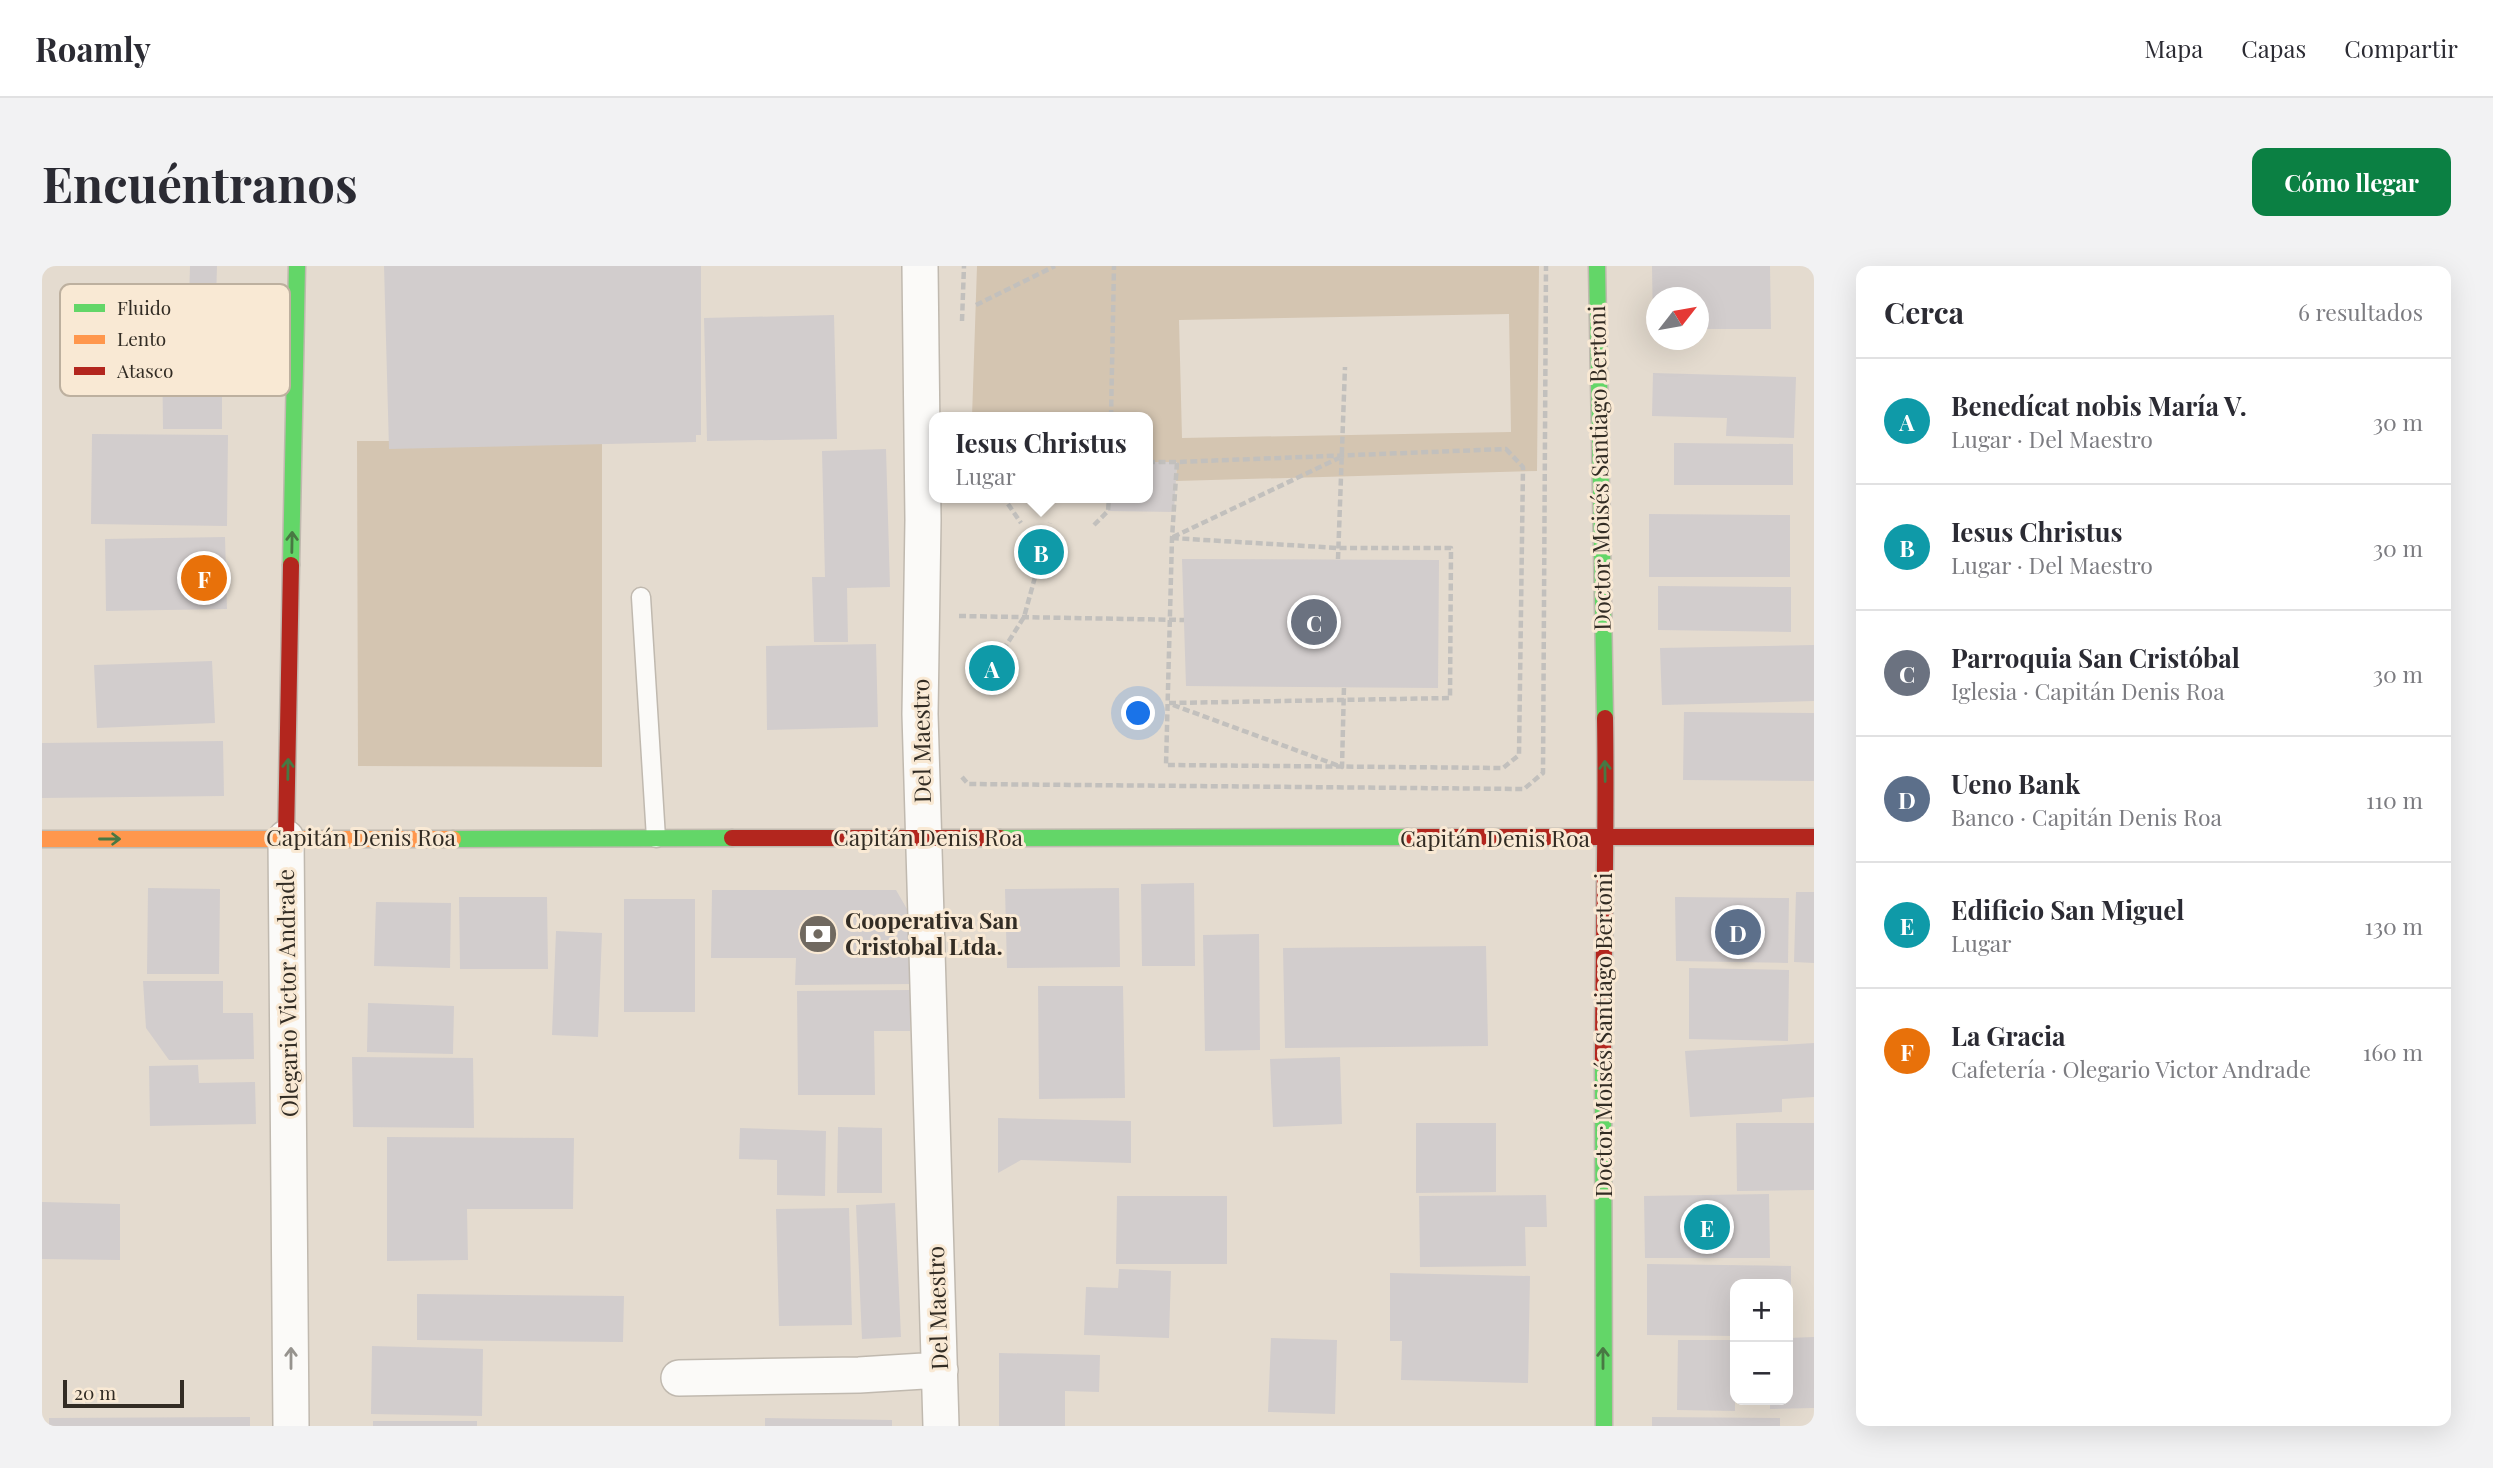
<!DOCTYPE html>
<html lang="es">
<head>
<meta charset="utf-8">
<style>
	:root { --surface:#fff; --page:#f2f2f3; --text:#2b2b33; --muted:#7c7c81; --line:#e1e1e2; --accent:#0b8043 }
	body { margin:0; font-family:"Playfair Display",serif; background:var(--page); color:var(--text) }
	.controls { position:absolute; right:21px; bottom:21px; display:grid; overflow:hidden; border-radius:14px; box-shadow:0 7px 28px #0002 }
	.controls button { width:63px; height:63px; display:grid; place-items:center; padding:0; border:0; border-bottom:2px solid var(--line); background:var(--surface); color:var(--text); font:35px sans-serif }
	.compass { position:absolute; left:1604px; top:21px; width:63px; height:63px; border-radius:50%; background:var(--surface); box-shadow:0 7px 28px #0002; rotate:59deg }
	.scale { position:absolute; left:21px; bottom:18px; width:121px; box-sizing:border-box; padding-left:7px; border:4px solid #322c24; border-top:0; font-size:19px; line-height:24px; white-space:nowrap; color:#322c24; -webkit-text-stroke:5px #f9e9d4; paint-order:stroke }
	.you { position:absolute; left:1097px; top:448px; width:24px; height:24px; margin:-18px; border:5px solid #fff; border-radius:50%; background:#1a73e8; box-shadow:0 0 0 10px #1a73e833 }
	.badge { display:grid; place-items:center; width:46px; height:46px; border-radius:50%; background:var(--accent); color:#fff; font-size:23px; font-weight:700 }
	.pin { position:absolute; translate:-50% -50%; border:4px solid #fff; box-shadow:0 2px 7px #0006 }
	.popup { position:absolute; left:887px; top:146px; width:224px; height:91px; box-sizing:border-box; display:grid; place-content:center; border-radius:14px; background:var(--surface); filter:drop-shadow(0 2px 5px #0005); font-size:23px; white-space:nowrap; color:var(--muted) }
	.popup b { font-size:26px; color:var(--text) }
	.popup::after { content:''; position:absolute; left:50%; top:100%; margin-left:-14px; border:14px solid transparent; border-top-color:var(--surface) }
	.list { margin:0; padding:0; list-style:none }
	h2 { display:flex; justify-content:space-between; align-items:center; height:91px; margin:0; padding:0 28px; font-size:30px }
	h2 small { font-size:23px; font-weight:400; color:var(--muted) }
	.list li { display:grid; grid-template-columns:46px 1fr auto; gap:21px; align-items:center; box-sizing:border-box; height:126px; padding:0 28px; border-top:2px solid var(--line) }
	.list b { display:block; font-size:26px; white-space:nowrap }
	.list p { margin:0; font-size:23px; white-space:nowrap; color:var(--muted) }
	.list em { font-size:23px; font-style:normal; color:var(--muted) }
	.map { position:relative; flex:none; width:1772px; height:1160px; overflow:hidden; border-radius:14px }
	header { display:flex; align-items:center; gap:42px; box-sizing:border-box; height:98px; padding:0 35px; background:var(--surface); border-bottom:2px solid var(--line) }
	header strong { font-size:33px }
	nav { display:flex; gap:38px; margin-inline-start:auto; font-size:24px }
	.intro { display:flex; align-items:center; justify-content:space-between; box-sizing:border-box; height:168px; padding:0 42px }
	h1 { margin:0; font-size:49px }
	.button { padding:18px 32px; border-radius:14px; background:var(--accent); color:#fff; font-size:24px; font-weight:700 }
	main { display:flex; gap:42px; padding:0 42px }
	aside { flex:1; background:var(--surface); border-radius:14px; box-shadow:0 7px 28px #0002 }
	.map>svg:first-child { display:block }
</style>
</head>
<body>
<header>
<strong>Roamly</strong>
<nav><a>Mapa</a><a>Capas</a><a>Compartir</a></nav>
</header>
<div class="intro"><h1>Encuéntranos</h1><a class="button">Cómo llegar</a></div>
<main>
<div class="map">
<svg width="1772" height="1160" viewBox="0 0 1772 1160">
	<rect width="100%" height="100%" fill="#e4dbcf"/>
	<path fill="#d4c5b1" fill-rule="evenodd" d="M 935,0 L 1497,0 L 1495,205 L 1134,215 L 1135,196 L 1106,196 L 1106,151 L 930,151 ZM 1467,48 L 1469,166 L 1140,172 L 1137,54 Z
		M 315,175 L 560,175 L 560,501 L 316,500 Z"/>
	<path fill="#d2cdcd" d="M 148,0 L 175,0 L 173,67 L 146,66 Z
		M 342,0 L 659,0 L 659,169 L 654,169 L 654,176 L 347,183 Z
		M 1610,0 L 1728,0 L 1729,63 L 1657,63 L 1657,32 L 1615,32 L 1615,64 L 1611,64 Z
		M 792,49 L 795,173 L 665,175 L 662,52 Z
		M 180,75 L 180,163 L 121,163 L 120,76 Z
		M 1611,107 L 1754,111 L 1752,172 L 1684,170 L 1685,152 L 1610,150 Z
		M 50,168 L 186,169 L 185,260 L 49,258 Z
		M 1632,177 L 1751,178 L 1751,219 L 1632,219 Z
		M 844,183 L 848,321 L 805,322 L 806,376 L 772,376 L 770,311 L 783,311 L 780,185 Z
		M 1106,196 L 1135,196 L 1132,246 L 1066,245 L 1067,232 L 1106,232 Z
		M 1607,248 L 1748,249 L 1748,311 L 1607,311 Z
		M 183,271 L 185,343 L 64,345 L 63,273 Z
		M 1140,293 L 1397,294 L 1396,422 L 1144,420 Z
		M 1616,320 L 1749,321 L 1749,366 L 1616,364 Z
		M 834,378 L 836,461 L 725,464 L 724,380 Z
		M 1772,379 L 1772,435 L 1620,439 L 1618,382 Z
		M 170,395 L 173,457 L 55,462 L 52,399 Z
		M 1642,446 L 1772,447 L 1772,515 L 1641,514 Z
		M 181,475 L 182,530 L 0,532 L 0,477 Z
		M 1152,617 L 1153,700 L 1100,700 L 1099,618 Z
		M 106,622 L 178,623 L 177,708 L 105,708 Z
		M 1077,622 L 1078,701 L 965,702 L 963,623 Z
		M 670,624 L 854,624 L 869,650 L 870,718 L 753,719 L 754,692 L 669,692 Z
		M 1754,626 L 1772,626 L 1772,697 L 1752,696 Z
		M 417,631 L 505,631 L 506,703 L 418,703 Z
		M 1633,631 L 1747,632 L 1746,697 L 1634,695 Z
		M 582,633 L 653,633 L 653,746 L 582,746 Z
		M 334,636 L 409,637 L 408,702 L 332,700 Z
		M 514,665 L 560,667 L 556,771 L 510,769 Z
		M 1217,668 L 1218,784 L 1163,785 L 1161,669 Z
		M 1444,680 L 1446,780 L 1243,782 L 1241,682 Z
		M 1647,702 L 1747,704 L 1746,775 L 1647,773 Z
		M 101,715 L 181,715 L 181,747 L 211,747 L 212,793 L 127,794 L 104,762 Z
		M 996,720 L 1081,720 L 1083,832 L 997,833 Z
		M 868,724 L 868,765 L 832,765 L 833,829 L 756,829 L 755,725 Z
		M 326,737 L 412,740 L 411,788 L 325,786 Z
		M 1772,777 L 1772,831 L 1740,833 L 1740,846 L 1648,851 L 1643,785 Z
		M 310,791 L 431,792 L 432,862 L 311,861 Z
		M 1298,791 L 1300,858 L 1231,861 L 1228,793 Z
		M 156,799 L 157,817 L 213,816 L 214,858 L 108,860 L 107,800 Z
		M 956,852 L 1089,855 L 1089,897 L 979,894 L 956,907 Z
		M 1374,857 L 1454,857 L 1454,926 L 1374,927 Z
		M 1694,857 L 1772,857 L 1772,924 L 1695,925 Z
		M 796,861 L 840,862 L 840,927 L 795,927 Z
		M 698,862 L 784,865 L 783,930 L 735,929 L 735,894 L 697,893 Z
		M 345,871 L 532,872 L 531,943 L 425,943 L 426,994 L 345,995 Z
		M 1727,928 L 1728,992 L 1603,992 L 1602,930 Z
		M 1504,929 L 1505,961 L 1483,961 L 1484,1000 L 1378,1001 L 1377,930 Z
		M 1075,930 L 1185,930 L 1185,998 L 1074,998 Z
		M 0,936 L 78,938 L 78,994 L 0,993 Z
		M 853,937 L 859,1071 L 820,1073 L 814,939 Z
		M 807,942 L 810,1059 L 737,1060 L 734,943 Z
		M 1605,998 L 1749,1000 L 1749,1070 L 1746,1070 L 1746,1018 L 1693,1018 L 1693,1070 L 1605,1069 Z
		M 1077,1003 L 1129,1005 L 1127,1072 L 1042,1069 L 1044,1021 L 1076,1022 Z
		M 1348,1007 L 1488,1010 L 1486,1117 L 1359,1114 L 1360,1075 L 1348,1075 Z
		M 375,1028 L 582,1030 L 581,1076 L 375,1074 Z
		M 1772,1071 L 1772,1142 L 1728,1143 L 1728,1134 L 1746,1134 L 1746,1072 Z
		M 1229,1072 L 1295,1074 L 1293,1148 L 1226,1146 Z
		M 1636,1074 L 1693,1074 L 1693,1145 L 1635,1144 Z
		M 330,1080 L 441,1083 L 440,1150 L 329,1148 Z
		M 957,1087 L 1058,1089 L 1057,1126 L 1023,1125 L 1023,1160 L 957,1160 Z
		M 208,1151 L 208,1160 L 7,1160 L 7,1152 Z
		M 1610,1151 L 1738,1152 L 1738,1160 L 1610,1160 Z
		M 723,1152 L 850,1154 L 850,1160 L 723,1160 Z
		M 331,1155 L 435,1155 L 435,1160 L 331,1160 Z"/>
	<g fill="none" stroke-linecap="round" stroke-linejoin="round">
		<g stroke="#c0b9af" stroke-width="21">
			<path id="lane" d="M 599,331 L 614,572"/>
		</g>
		<g stroke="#c0b9af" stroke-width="38">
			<path id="street" d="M 878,0 L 881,254 L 878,448 L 899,1160
				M 244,572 L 249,1160
				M 637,1112 L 817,1109 L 898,1104"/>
		</g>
		<g stroke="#c0b9af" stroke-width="19">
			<path id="fast" d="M 1555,0 L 1563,452
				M 249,299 L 255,0
				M 958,572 L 1365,571
				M 411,573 L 690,572
				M 1561,797 L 1562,1160"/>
		</g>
		<g stroke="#c0b9af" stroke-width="19">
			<path id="slow" d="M 0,573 L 411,573"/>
		</g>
		<g stroke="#c0b9af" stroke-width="19">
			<path id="jam" d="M 1365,571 L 1772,571
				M 244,572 L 249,299
				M 690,572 L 958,572
				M 1561,797 C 1561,682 1565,567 1563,452"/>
		</g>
		<path stroke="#c2c0bd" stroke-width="4.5" stroke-dasharray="7 3.5" stroke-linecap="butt" d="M 934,39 L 1013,0
			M 920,55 L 922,0
			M 1069,151 L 1072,0
			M 1464,183 L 1481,201 L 1477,489 L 1461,502 L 1124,499 L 1130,272 L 1135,196 Z
			M 1106,196 L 1135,196
			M 966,238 L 979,257
			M 1052,259 L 1066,245 L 1067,232
			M 1131,271 L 1297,192
			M 1296,293 L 1303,101
			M 917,350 L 1142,354
			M 950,402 L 982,351 L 1008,257
			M 1127,437 L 1408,432 L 1409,282 L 1296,282 L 1130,272
			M 1131,439 L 1300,501 L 1302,420
			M 920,511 L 926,518 L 1482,523 L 1501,507 L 1504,0"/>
		<use href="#lane" stroke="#fbfaf8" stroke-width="18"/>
		<use href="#street" stroke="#fbfaf8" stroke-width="35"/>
		<use href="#fast" stroke="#63d668" stroke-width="16"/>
		<use href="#slow" stroke="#ff974d" stroke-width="16"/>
		<use href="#jam" stroke="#b3261e" stroke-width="16"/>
	</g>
	<defs><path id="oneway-shaft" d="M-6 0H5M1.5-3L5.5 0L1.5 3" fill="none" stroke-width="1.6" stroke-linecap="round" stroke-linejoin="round" transform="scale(1.75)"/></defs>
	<g stroke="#487843">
		<use href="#oneway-shaft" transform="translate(250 276) rotate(-89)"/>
		<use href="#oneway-shaft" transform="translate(246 503) rotate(-89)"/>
		<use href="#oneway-shaft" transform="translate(1563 505) rotate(-91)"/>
		<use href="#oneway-shaft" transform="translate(68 573)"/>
		<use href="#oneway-shaft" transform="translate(1561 1092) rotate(-90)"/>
	</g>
	<use stroke="#96938e" href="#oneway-shaft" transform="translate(249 1092) rotate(-90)"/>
	<defs>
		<g id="bank-disc" transform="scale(2.0125)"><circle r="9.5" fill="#706960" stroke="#f9e9d4"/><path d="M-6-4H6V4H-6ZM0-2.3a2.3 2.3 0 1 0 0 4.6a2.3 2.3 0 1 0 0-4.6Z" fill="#fff"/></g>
	</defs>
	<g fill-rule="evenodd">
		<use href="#bank-disc" x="776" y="668"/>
	</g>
	<g text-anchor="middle" stroke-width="6" stroke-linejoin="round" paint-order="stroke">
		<g font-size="23" fill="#322c24" stroke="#f9e9d4">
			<text transform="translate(1558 202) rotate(-91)" y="8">Doctor Moisés Santiago Bertoni</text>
			<text transform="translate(880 475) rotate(-91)" y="8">Del Maestro</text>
			<text x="319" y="580">Capitán Denis Roa</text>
			<text x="886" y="580">Capitán Denis Roa</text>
			<text x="1453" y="581">Capitán Denis Roa</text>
			<text transform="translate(246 727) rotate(-91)" y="8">Olegario Victor Andrade</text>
			<text transform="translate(1562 769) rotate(-90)" y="8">Doctor Moisés Santiago Bertoni</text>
			<text transform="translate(896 1042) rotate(-92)" y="8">Del Maestro</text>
		</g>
		<g font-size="23" font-weight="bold" fill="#322c24" stroke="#f9e9d4" text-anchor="start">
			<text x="803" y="663">Cooperativa San<tspan x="803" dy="26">Cristobal Ltda.</tspan></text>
		</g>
	</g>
	<rect x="18" y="18" width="230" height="112" rx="10" fill="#f9e9d4" stroke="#bdb09f" stroke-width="2"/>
	<rect x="32" y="38" width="31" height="8" fill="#63d668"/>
	<rect x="32" y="69" width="31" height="9" fill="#ff974d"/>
	<rect x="32" y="101" width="31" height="8" fill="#b3261e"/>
	<g font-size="19" fill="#322c24">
		<text x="75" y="49">Fluido</text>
		<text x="75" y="80">Lento</text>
		<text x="75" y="112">Atasco</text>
	</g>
</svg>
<div class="controls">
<button>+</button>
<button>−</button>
</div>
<svg class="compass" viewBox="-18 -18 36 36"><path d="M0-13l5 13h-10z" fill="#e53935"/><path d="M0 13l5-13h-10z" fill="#7c7c81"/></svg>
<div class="scale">20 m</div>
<div class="you"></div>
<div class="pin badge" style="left:950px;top:402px;background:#0f9aa8">A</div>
<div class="pin badge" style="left:999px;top:286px;background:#0f9aa8">B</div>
<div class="popup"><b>Iesus Christus</b>Lugar</div>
<div class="pin badge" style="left:1272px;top:356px;background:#6b7280">C</div>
<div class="pin badge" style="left:1696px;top:666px;background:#5c6f8a">D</div>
<div class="pin badge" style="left:1665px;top:961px;background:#0f9aa8">E</div>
<div class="pin badge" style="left:162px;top:312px;background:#e8710a">F</div>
</div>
<aside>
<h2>Cerca<small>6 resultados</small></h2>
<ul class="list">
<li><span class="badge" style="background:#0f9aa8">A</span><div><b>Benedícat nobis María V.</b><p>Lugar · Del Maestro</p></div><em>30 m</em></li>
<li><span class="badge" style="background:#0f9aa8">B</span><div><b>Iesus Christus</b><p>Lugar · Del Maestro</p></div><em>30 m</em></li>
<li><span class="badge" style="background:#6b7280">C</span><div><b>Parroquia San Cristóbal</b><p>Iglesia · Capitán Denis Roa</p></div><em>30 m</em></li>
<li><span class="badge" style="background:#5c6f8a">D</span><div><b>Ueno Bank</b><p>Banco · Capitán Denis Roa</p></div><em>110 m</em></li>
<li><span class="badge" style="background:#0f9aa8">E</span><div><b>Edificio San Miguel</b><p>Lugar</p></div><em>130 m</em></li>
<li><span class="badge" style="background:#e8710a">F</span><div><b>La Gracia</b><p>Cafetería · Olegario Victor Andrade</p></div><em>160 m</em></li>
</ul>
</aside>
</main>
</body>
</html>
